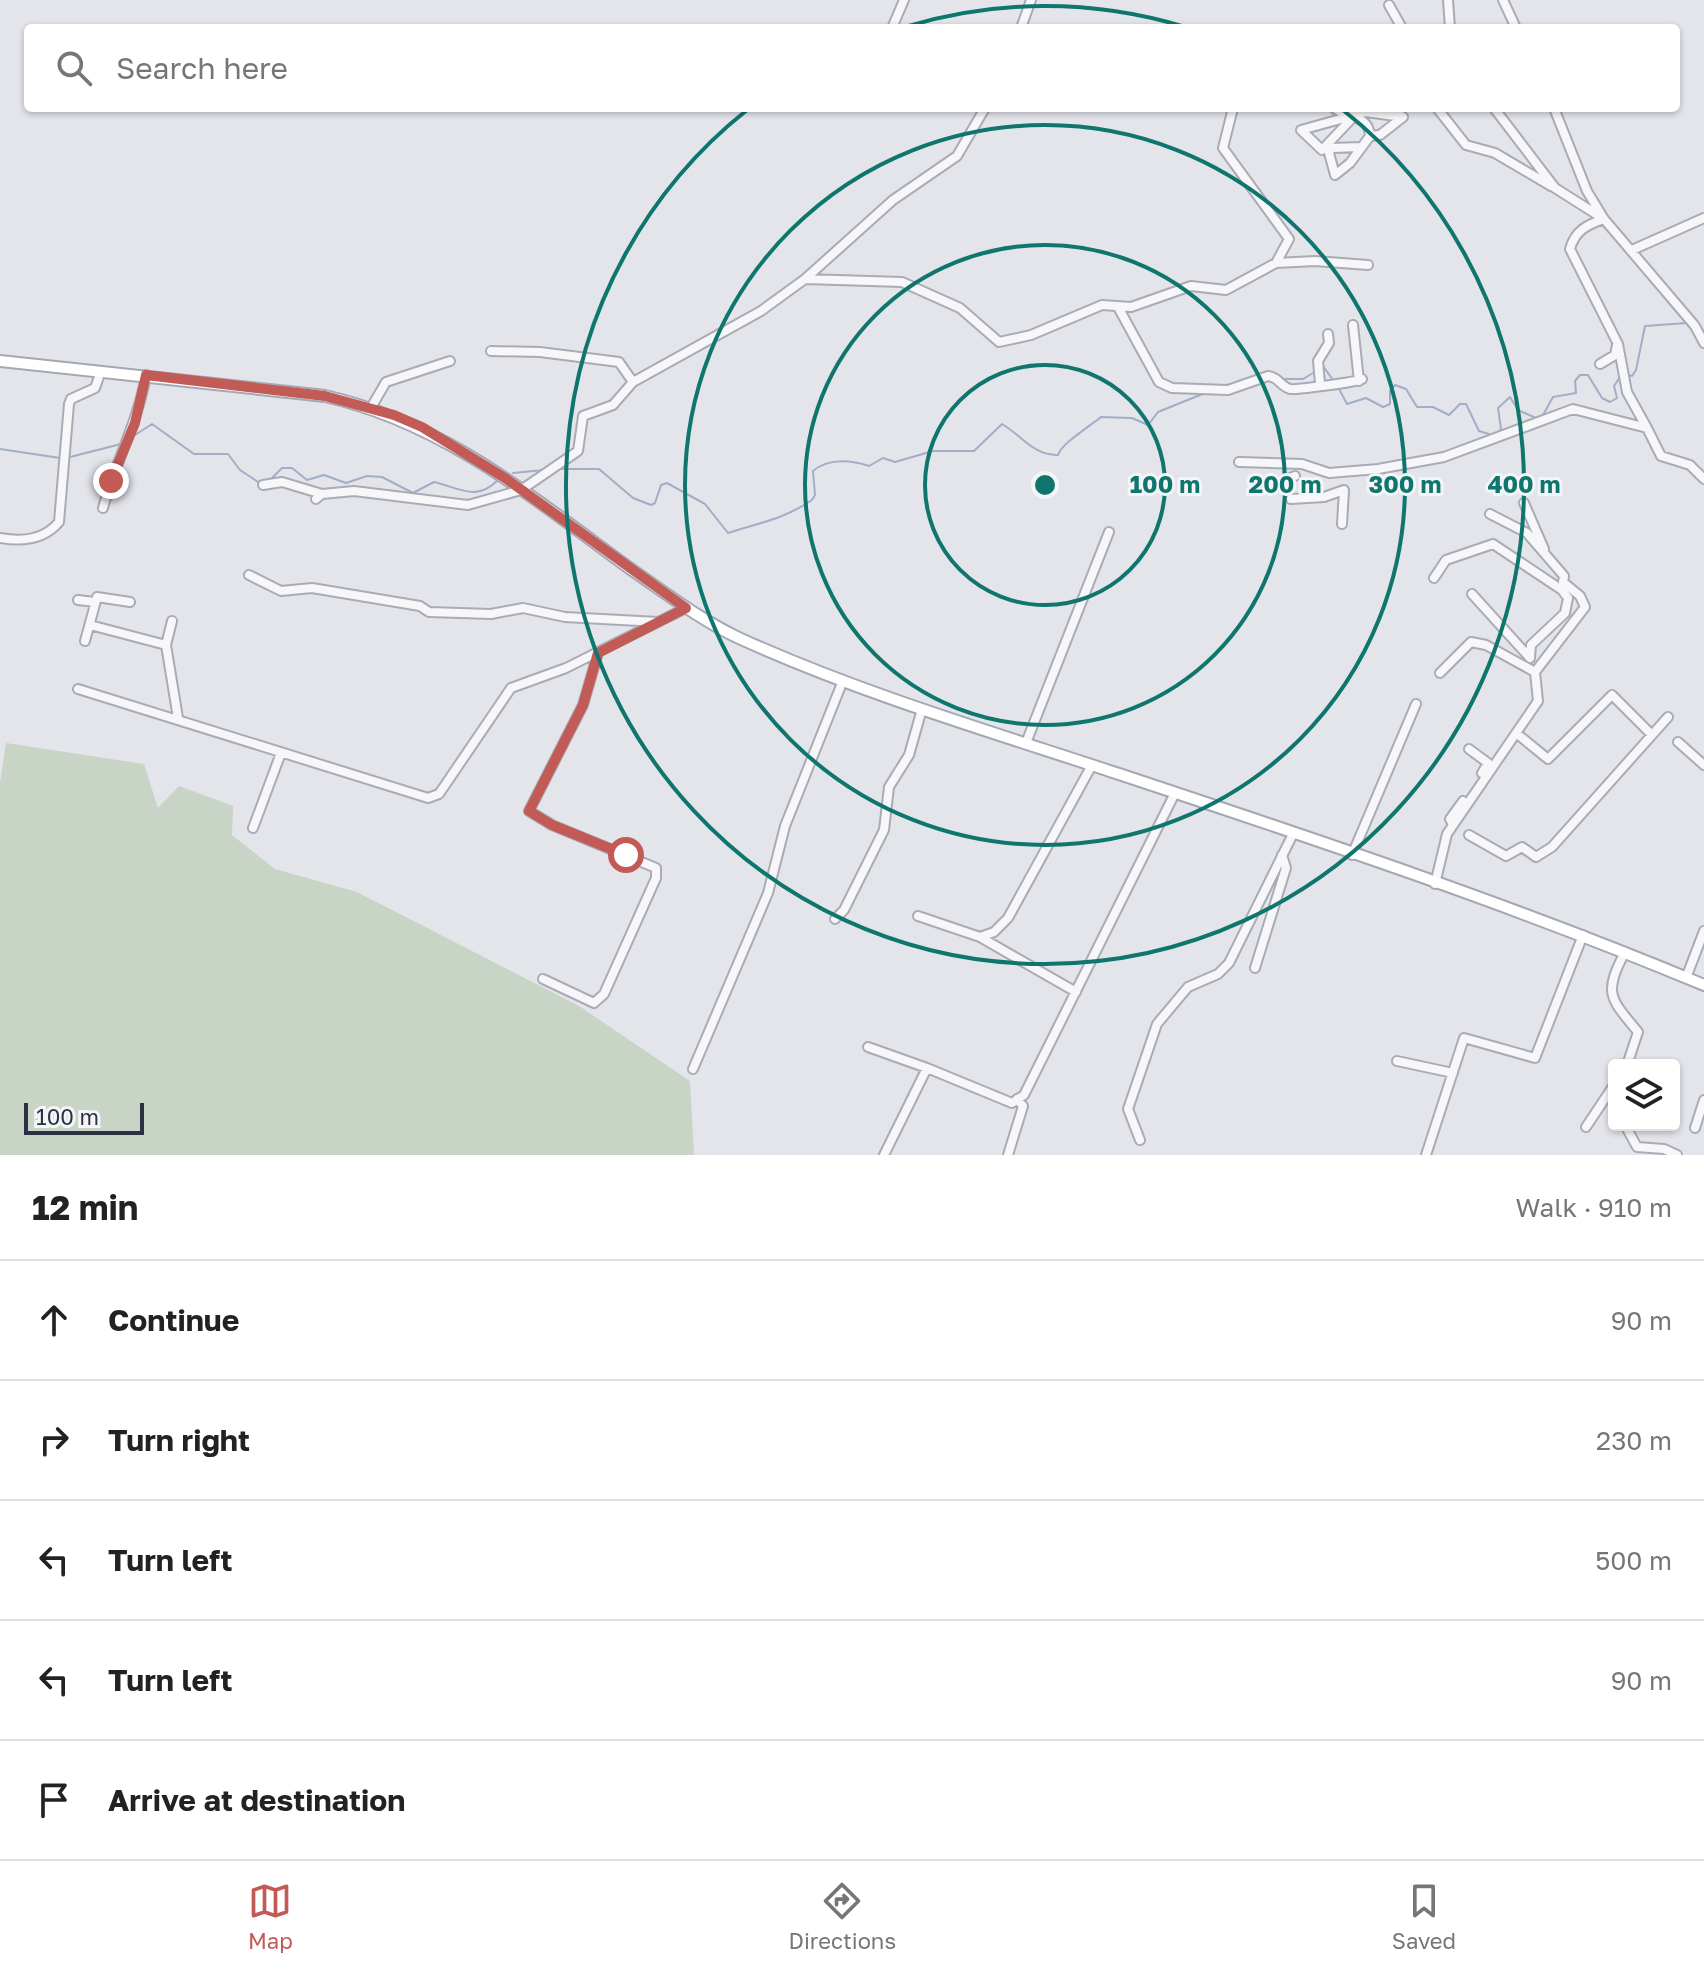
<!DOCTYPE html>
<html lang="en">
<head>
<meta charset="utf-8">
<style>
	:root { --surface:#fff; --page:#f6f6f6; --text:#222; --muted:#767676; --line:#e0e0e0; --accent:#c25b56 }
	body { margin:0; font-family:"Golos Text",sans-serif; background:var(--page); color:var(--text) }
	.controls { position:absolute; right:24px; bottom:24px; display:grid; overflow:hidden; border-radius:8px; box-shadow:0 2px 6px #0004 }
	.controls button { width:72px; height:72px; display:grid; place-items:center; padding:0; border:0; border-bottom:2px solid var(--line); background:var(--surface); color:var(--text); font:40px sans-serif }
	.scale { position:absolute; left:24px; bottom:20px; width:120px; box-sizing:border-box; padding-left:8px; border:4px solid #2d3141; border-top:0; font-size:22px; line-height:28px; white-space:nowrap; color:#2d3141; -webkit-text-stroke:6px #f4f5f8; paint-order:stroke }
	.stop { position:absolute; width:24px; height:24px; margin:-18px; border:6px solid #c25b56; border-radius:50%; background:#fff }
	.stop.end { background:#c25b56; border-color:#fff; box-shadow:0 2px 8px #0008 }
	.list { margin:0; padding:0; list-style:none }
	h2 { display:flex; justify-content:space-between; align-items:center; height:104px; margin:0; padding:0 32px; font-size:34px }
	h2 small { font-size:26px; font-weight:400; color:var(--muted) }
	.list li { display:grid; grid-template-columns:52px 1fr auto; gap:24px; align-items:center; box-sizing:border-box; height:120px; padding:0 32px; border-top:2px solid var(--line) }
	.list b { display:block; font-size:30px; white-space:nowrap }
	.list em { font-size:26px; font-style:normal; color:var(--muted) }
	.icon { flex:none; width:44px; height:44px; fill:none; stroke:currentColor; stroke-width:2; stroke-linecap:round; stroke-linejoin:round }
	.map { position:relative; flex:none; width:1704px; height:1155px; overflow:hidden }
	.search { position:absolute; background:var(--surface); box-shadow:0 2px 6px #0004; left:24px; right:24px; top:24px; height:88px; display:flex; align-items:center; gap:20px; box-sizing:border-box; padding:0 28px; border-radius:8px; color:var(--muted); font-size:30px }
	.sheet { height:704px; background:var(--surface) }
	nav { display:flex; justify-content:space-around; align-items:center; box-sizing:border-box; height:112px; border-top:2px solid var(--line); background:var(--surface); font-size:22px; color:var(--muted) }
	nav a { display:grid; justify-items:center; gap:4px }
	nav .on { color:var(--accent) }
	.map>svg:first-child { display:block }
</style>
</head>
<body>
<div class="map">
<svg width="1704" height="1155" viewBox="0 0 1704 1155">
	<rect width="100%" height="100%" fill="#e4e5eb"/>
	<path fill="#c7d4c6" d="M 6,743 L 144,764 L 158,808 L 179,786 L 233,806 L 232,835 L 275,869 L 357,892 L 579,1006 L 690,1081 L 694,1155 L 0,1155 L 0,783 Z"/>
	<g fill="none" stroke-linecap="round" stroke-linejoin="round">
		<path stroke="#a3adc7" stroke-width="2" d="M 1323,366 L 1333,380
			M 1627,375 L 1632,376 L 1636,370 L 1645,326 L 1687,323
			M 1283,379 L 1303,379 L 1313,373
			M 1338,387 L 1347,404 L 1366,398 L 1383,407 L 1390,404 L 1390,391 L 1395,385 L 1406,389 L 1417,407 L 1433,407 L 1449,415 L 1460,404 L 1466,404 L 1479,431 L 1492,435
			M 1231,393 L 1258,384
			M 1497,434 L 1501,429 L 1498,408 L 1510,397 L 1518,410 L 1536,418 L 1543,415 L 1553,397 L 1576,393 L 1575,381 L 1580,375 L 1588,375 L 1602,398 L 1610,402 L 1617,398 L 1614,386 L 1620,377
			M 132,437 L 152,424 L 194,454 L 228,454 L 240,470 L 258,482 L 271,479 L 282,468 L 292,468 L 307,480 L 324,475 L 346,483 L 367,476 L 382,477 L 413,493 L 434,482 C 460,488 476,502 498,480
			M 0,449 L 60,458
			M 70,457 L 121,444
			M 561,469 L 599,469 L 633,498 L 651,505 L 655,503 L 661,485 L 667,483 L 705,504 L 728,533 C 759,523 784,519 812,500 L 815,495 L 813,471 C 828,458 851,460 869,466 L 883,458 L 895,462 L 933,451 L 974,451 L 1002,424 C 1021,435 1034,456 1058,455 C 1061,444 1090,426 1101,417 L 1132,418 L 1148,425 L 1158,412 L 1205,393
			M 513,473 L 544,470"/>
		<g stroke="#a9abb5" stroke-width="12">
			<path id="minor" d="M 1448,0 L 1450,28
				M 1503,0 L 1516,28
				M 1389,5 L 1402,28
				M 892,28 L 904,0
				M 1021,28 L 1031,0
				M 1233,108 L 1223,148 L 1289,239 L 1276,263
				M 1334,108 C 1348,118 1369,115 1370,136
				M 1370,108 L 1366,112 L 1403,117 L 1388,108
				M 1437,108 L 1466,145 L 1495,153 L 1551,186
				M 1494,108 L 1555,188 L 1604,219 C 1586,225 1575,231 1570,249 L 1618,344 L 1627,392 L 1647,428
				M 1554,108 L 1587,191 L 1604,219 L 1695,326 L 1704,343
				M 1355,115 L 1322,150 L 1301,130 L 1366,112
				M 1361,147 L 1331,148 L 1329,153 L 1335,175 L 1350,163 L 1370,136 L 1380,135 L 1403,117
				M 1632,250 L 1704,218
				M 805,279 L 902,282 L 960,308 L 999,342 L 1031,335 L 1102,305 L 1131,307 L 1191,286 L 1226,290 L 1276,263 L 1315,261 L 1368,265
				M 1118,307 L 1159,382 L 1172,388 L 1228,390 L 1268,376 C 1279,377 1280,386 1290,389 C 1296,390 1357,382 1362,379
				M 1353,325 L 1359,381
				M 491,351 L 540,352 L 619,362 L 633,382
				M 1600,364 L 1615,355 L 1617,345
				M 1320,383 L 1318,361 L 1329,343 L 1328,334
				M 372,406 L 386,382 L 450,361
				M 1239,462 L 1302,464 L 1329,473 L 1378,469 L 1444,457 L 1573,409 L 1647,428 L 1661,456 L 1690,465 L 1704,479
				M 1261,482 L 1273,485 L 1295,476
				M 263,485 L 282,482 L 322,494
				M 316,499 L 322,494 L 354,491 L 468,505 L 521,490 L 578,451 L 583,416 L 613,405 L 633,382 L 761,311 L 805,279 L 893,200 L 957,156 L 985,108
				M 1291,499 L 1324,497 L 1344,490 L 1342,524
				M 1524,503 L 1544,549
				M 103,508 C 115,463 138,422 146,375
				M 0,538 C 23,542 44,540 59,522 L 69,404 L 71,399 L 95,388 L 101,371
				M 249,575 L 281,591 L 312,588 L 420,606 L 429,612 L 491,614 L 523,608 L 565,617 L 658,622
				M 1434,578 L 1446,560 L 1493,544 L 1562,590 L 1568,598 L 1565,613 L 1531,645 L 1530,657
				M 1472,594 L 1530,658
				M 78,600 L 95,602
				M 172,621 L 166,645 L 178,718
				M 90,625 L 166,645
				M 85,641 L 97,597 L 130,602
				M 1440,673 L 1471,642 L 1486,645 L 1535,672
				M 78,689 L 428,798 L 439,794 L 511,688 L 566,668 L 686,608
				M 1516,733 L 1548,759 L 1612,695 L 1652,735
				M 1678,742 L 1704,765
				M 1026,743 L 1109,532
				M 1469,749 L 1488,763 L 1482,773
				M 1453,825 L 1450,819 L 1463,801
				M 253,828 L 281,753
				M 1469,835 L 1506,856 L 1522,847 L 1536,857 L 1552,847 L 1668,717
				M 1352,855 L 1416,704
				M 1435,884 L 1447,834 L 1538,701 L 1535,672 L 1585,607 L 1580,596 L 1563,582 L 1564,576 L 1527,533 L 1490,514
				M 918,916 L 980,937 L 1076,992
				M 835,919 L 844,910 L 884,830 L 889,787 L 909,755 L 922,709
				M 980,937 L 994,932 L 1008,918 L 1092,765
				M 1625,952 C 1603,994 1610,998 1638,1032 L 1627,1065
				M 1255,968 L 1286,868 L 1282,855
				M 1686,978 L 1704,931
				M 543,979 L 594,1003 L 604,994 L 656,878 L 656,868 L 552,825 L 529,811 L 583,705 L 598,653
				M 868,1047 L 927,1068
				M 1397,1061 L 1453,1073
				M 693,1069 L 768,893 L 785,826 L 842,683
				M 1625,1125 L 1637,1147 L 1664,1149 L 1677,1155
				M 1586,1127 L 1614,1085
				M 1695,1128 L 1704,1100
				M 1140,1140 L 1128,1109 L 1157,1024 L 1188,987 L 1218,974 L 1229,963 L 1293,834
				M 884,1155 L 927,1068 L 1012,1103 L 1024,1095 L 1175,793
				M 1008,1155 L 1023,1106 L 1017,1099
				M 1426,1155 L 1464,1038 L 1535,1058 L 1583,935"/>
		</g>
		<g stroke="#a4a8b5" stroke-width="14">
			<path id="major" d="M 0,361 L 325,396 C 445,423 534,499 632,570 C 667,594 702,621 741,639 C 863,694 992,732 1119,774 C 1315,839 1513,905 1704,985"/>
		</g>
		<use href="#minor" stroke="#f7f7f9" stroke-width="8"/>
		<use href="#major" stroke="#fff" stroke-width="10"/>
	</g>
	<g fill="none" stroke-linecap="round" stroke-linejoin="round">
		<path stroke="#c25b56" stroke-width="10" d="M 111,481 L 135,423 L 146,375 L 325,396 L 394,415 L 422,427 L 505,478 L 686,608 L 598,653 L 583,705 L 529,811 L 552,825 L 626,855"/>
	</g>
	<g fill="none" stroke="#0f766e" stroke-width="4">
		<circle cx="1045" cy="485" r="120"/>
		<circle cx="1045" cy="485" r="240"/>
		<circle cx="1045" cy="485" r="360"/>
		<path d="M905 27A479 479 0 0 1 1185 27M1343 110A479 479 0 1 1 747 110"/>
	</g>
	<circle cx="1045" cy="485" r="12" fill="#0f766e" stroke="#f4f5f8" stroke-width="4"/>
	<g font-size="24" text-anchor="middle" font-weight="bold" fill="#0f766e" stroke="#f4f5f8" stroke-width="6" stroke-linejoin="round" paint-order="stroke">
		<text x="1165" y="493">100 m</text>
		<text x="1285" y="493">200 m</text>
		<text x="1405" y="493">300 m</text>
		<text x="1524" y="493">400 m</text>
	</g>
</svg>
<div class="controls">
<button><svg class="icon" aria-label="layers" viewBox="0 0 24 24"><path d="M12 4l9 5-9 5-9-5zM3 14l9 5 9-5"/></svg></button>
</div>
<div class="scale">100 m</div>
<div class="stop" style="left:626px;top:855px"></div>
<div class="stop end" style="left:111px;top:481px"></div>
<div class="search"><svg class="icon" aria-label="search" viewBox="0 0 24 24"><circle cx="10" cy="10" r="6"/><path d="M15 15l6 6"/></svg>Search here</div>
</div>
<section class="sheet">
<h2>12 min<small>Walk · 910 m</small></h2>
<ul class="list">
<li><svg class="icon" aria-label="ahead" viewBox="0 0 24 24"><path d="M12 20V5M6 11l6-6 6 6"/></svg><div><b>Continue</b></div><em>90 m</em></li>
<li><svg class="icon" aria-label="right" viewBox="0 0 24 24"><path d="M7 20v-9h11M14 6l5 5-5 5"/></svg><div><b>Turn right</b></div><em>230 m</em></li>
<li><svg class="icon" aria-label="left" viewBox="0 0 24 24"><path d="M17 20v-9H6M10 6l-5 5 5 5"/></svg><div><b>Turn left</b></div><em>500 m</em></li>
<li><svg class="icon" aria-label="left" viewBox="0 0 24 24"><path d="M17 20v-9H6M10 6l-5 5 5 5"/></svg><div><b>Turn left</b></div><em>90 m</em></li>
<li><svg class="icon" aria-label="arrive" viewBox="0 0 24 24"><path d="M6 21V4h12l-3 4 3 4H6"/></svg><div><b>Arrive at destination</b></div></li>
</ul>
</section>
<nav>
<a class="on"><svg class="icon" aria-label="map" viewBox="0 0 24 24"><path d="M3 6l6-2 6 2 6-2v14l-6 2-6-2-6 2zM9 4v14M15 6v14"/></svg>Map</a>
<a><svg class="icon" aria-label="directions" viewBox="0 0 24 24"><path d="M12 3l9 9-9 9-9-9zM9 14v-3h6M13 9l2 2-2 2"/></svg>Directions</a>
<a><svg class="icon" aria-label="saved" viewBox="0 0 24 24"><path d="M7 4h10v16l-5-4-5 4z"/></svg>Saved</a>
</nav>
</body>
</html>
